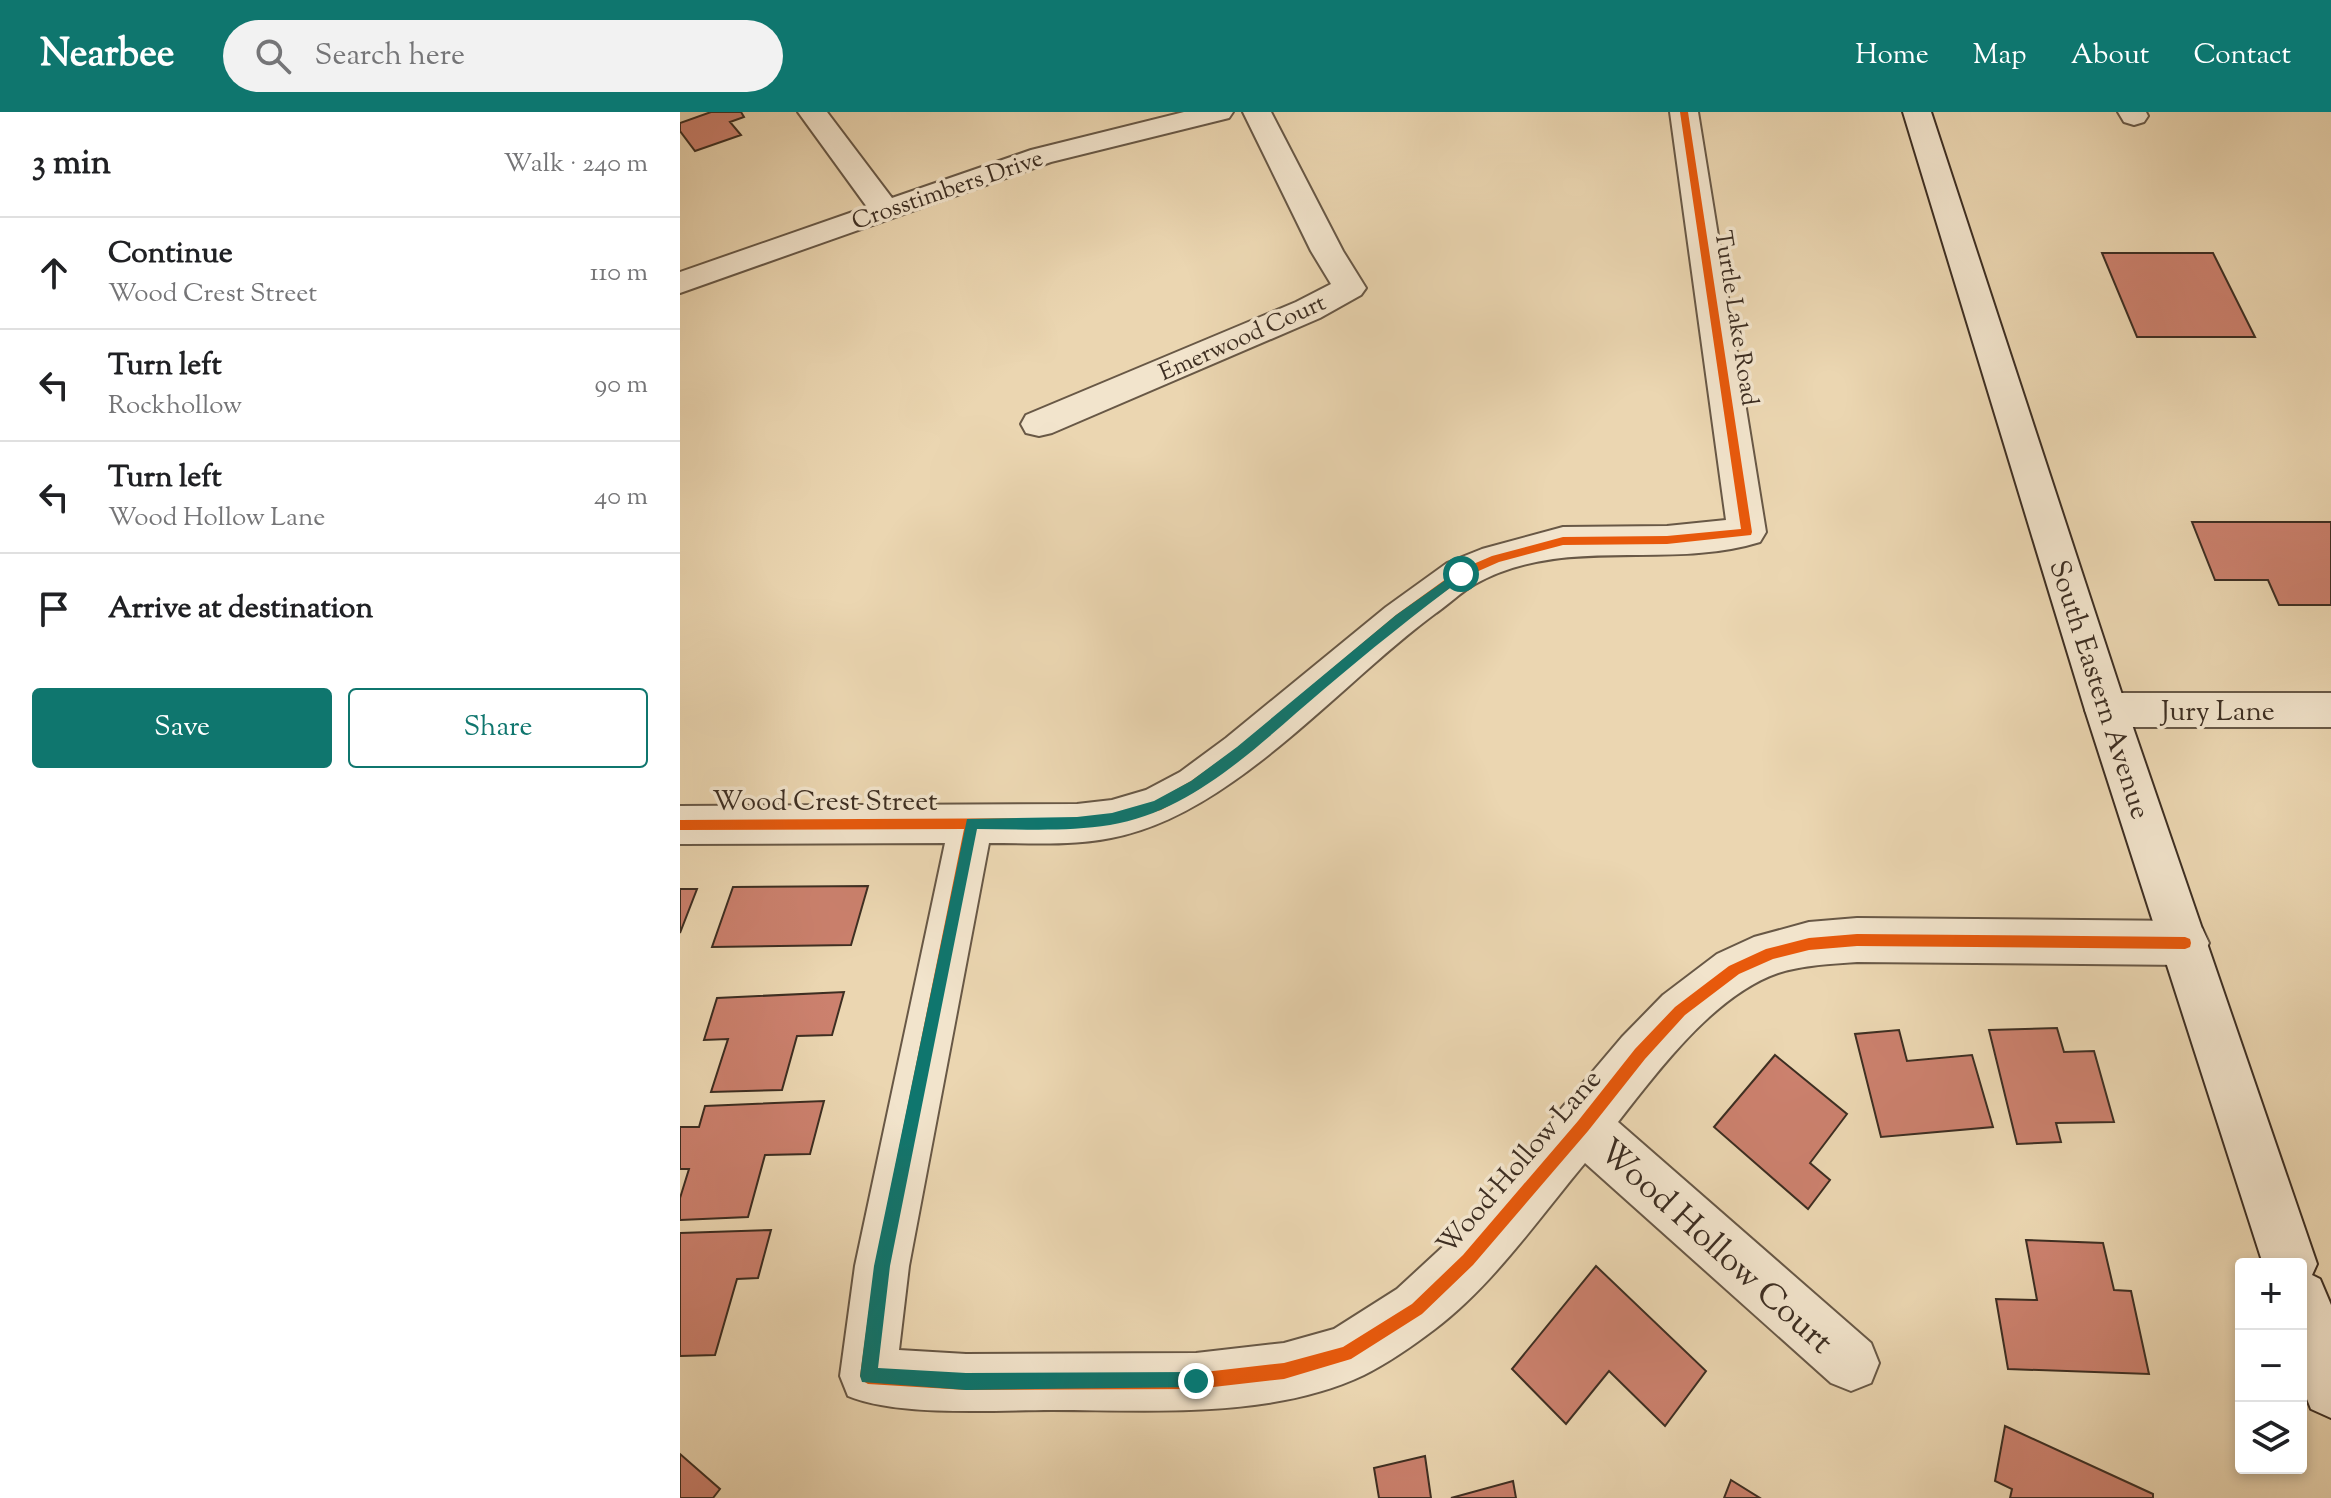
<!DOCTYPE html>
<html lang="en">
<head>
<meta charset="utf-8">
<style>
	:root { --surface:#fff; --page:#f2f2f2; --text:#202124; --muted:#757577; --line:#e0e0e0; --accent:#0f766e }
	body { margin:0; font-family:"Sorts Mill Goudy",serif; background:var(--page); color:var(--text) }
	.controls { position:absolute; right:24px; bottom:24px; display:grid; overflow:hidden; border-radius:8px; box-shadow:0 4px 12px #0003 }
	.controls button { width:72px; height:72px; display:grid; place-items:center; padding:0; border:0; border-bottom:2px solid var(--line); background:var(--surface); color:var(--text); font:40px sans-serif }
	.stop { position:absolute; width:24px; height:24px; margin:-18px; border:6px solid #0f766e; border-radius:50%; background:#fff }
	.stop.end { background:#0f766e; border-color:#fff; box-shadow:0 2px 8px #0008 }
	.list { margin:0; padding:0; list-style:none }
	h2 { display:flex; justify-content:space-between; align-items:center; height:104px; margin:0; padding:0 32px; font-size:34px }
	h2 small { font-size:26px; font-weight:400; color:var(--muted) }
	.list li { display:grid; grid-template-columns:52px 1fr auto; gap:24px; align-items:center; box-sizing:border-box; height:112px; padding:0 32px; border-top:2px solid var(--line) }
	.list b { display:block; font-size:30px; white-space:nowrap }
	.list p { margin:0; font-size:26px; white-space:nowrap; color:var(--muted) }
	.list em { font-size:26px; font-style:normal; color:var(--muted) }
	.actions { display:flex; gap:16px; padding:24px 32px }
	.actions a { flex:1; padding:18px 0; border:2px solid var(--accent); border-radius:8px; text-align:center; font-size:28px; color:var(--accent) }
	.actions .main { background:var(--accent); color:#fff }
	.icon { flex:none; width:44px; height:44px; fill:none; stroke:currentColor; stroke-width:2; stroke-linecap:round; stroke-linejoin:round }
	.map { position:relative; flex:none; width:1651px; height:1386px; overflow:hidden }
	header { display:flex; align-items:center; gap:48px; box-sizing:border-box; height:112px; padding:0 40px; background:var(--accent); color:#fff }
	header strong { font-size:38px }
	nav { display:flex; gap:44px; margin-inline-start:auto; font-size:28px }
	.search { width:560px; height:72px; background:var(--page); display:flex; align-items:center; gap:20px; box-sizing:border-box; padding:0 28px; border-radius:44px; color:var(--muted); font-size:30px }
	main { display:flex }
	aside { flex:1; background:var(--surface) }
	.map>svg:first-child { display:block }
</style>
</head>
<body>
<header>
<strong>Nearbee</strong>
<div class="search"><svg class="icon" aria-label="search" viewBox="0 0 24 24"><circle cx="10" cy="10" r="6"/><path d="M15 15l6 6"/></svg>Search here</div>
<nav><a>Home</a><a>Map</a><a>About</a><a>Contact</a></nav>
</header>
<main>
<aside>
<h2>3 min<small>Walk · 240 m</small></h2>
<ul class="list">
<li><svg class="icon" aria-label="ahead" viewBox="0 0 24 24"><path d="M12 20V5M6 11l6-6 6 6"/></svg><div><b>Continue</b><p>Wood Crest Street</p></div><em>110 m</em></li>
<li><svg class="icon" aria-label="left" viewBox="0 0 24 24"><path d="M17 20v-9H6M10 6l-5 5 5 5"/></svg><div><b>Turn left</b><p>Rockhollow</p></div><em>90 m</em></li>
<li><svg class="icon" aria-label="left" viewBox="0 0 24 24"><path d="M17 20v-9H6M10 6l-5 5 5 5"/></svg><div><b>Turn left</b><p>Wood Hollow Lane</p></div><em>40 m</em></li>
<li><svg class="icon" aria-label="arrive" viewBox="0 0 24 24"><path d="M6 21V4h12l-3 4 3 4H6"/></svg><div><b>Arrive at destination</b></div></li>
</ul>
<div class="actions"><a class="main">Save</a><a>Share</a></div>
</aside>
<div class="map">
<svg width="1651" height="1386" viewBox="0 0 1651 1386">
	<rect width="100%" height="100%" fill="#ebd6b1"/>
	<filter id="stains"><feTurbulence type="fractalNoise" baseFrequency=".0025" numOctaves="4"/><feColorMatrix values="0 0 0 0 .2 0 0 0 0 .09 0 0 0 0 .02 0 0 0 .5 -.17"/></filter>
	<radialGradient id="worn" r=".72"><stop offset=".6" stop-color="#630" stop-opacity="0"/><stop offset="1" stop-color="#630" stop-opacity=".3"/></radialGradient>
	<path fill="#cc816e" stroke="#3d2e22" stroke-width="2" d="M 31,0 L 61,0 L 64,5 L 50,10 L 61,23 L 15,39 L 0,19 L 0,11 Z
		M 1422,141 L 1533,141 L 1575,225 L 1457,225 Z
		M 1512,410 L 1651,410 L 1651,493 L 1599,493 L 1588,468 L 1535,468 Z
		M 188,774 L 171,833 L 32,835 L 53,775 Z
		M 0,777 L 17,777 L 0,821 Z
		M 164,880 L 152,923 L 117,924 L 102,978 L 31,980 L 48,927 L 24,928 L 37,886 Z
		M 1377,916 L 1384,940 L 1414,939 L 1434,1010 L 1376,1011 L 1381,1030 L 1337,1032 L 1309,918 Z
		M 1219,918 L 1227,949 L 1292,943 L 1313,1015 L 1201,1025 L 1175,922 Z
		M 1095,943 L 1167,1002 L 1130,1051 L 1150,1068 L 1128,1097 L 1034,1015 Z
		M 144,989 L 130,1042 L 85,1043 L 68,1105 L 0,1108 L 0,1086 L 9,1057 L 0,1057 L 0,1015 L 19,1015 L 25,994 Z
		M 91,1118 L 78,1166 L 57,1167 L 35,1243 L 0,1244 L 0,1121 Z
		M 1346,1128 L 1423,1131 L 1434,1178 L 1451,1179 L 1469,1262 L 1328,1257 L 1316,1187 L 1357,1188 Z
		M 916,1154 L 1026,1259 L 985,1314 L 929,1259 L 886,1312 L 832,1257 Z
		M 1325,1314 L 1473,1382 L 1473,1386 L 1330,1386 L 1332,1377 L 1315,1369 Z
		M 0,1342 L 40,1377 L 33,1386 L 0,1386 Z
		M 745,1344 L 751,1386 L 699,1386 L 694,1356 Z
		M 1051,1368 L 1080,1386 L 1044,1386 Z
		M 833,1369 L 836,1386 L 771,1386 Z"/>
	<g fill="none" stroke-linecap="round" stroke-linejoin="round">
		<g stroke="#685846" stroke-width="4">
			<path id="minor" d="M 118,0 L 147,0 L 212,86 L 351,38 L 504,0 L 553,0 L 549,6 L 371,50 L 0,181 L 0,160 L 187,95 Z
				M 563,0 L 591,0 L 663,139 L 686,176 L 681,183 L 640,206 L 372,321 L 359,324 L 346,321 L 341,312 L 346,303 L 616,190 L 651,172 L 631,139 Z
				M 990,0 L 1018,0 L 1086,420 L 1080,430 C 987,459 885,422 795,472 C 781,480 769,492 756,501 C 658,573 551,704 431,726 C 391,734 349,731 309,731 L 229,1154 L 219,1238 L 286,1242 L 516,1241 L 604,1231 L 654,1217 L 717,1177 L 769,1129 L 942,925 L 983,883 L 1037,842 L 1074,825 L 1129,810 L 1177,806 L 1505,809 L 1522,816 L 1529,831 L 1522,846 L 1505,853 L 1177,850 C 1151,852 1123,853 1098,861 C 1034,883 978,959 938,1010 L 1191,1231 L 1199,1251 L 1191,1271 L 1171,1279 L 1151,1271 L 905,1051 C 860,1105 812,1174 755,1217 C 734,1233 708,1251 684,1263 C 592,1307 471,1298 372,1298 C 317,1298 218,1305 168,1284 L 160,1264 L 175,1154 L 265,731 L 0,732 L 0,694 L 397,692 L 432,688 L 466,678 L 500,660 L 546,626 L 706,495 L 767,451 L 802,437 L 883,415 L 987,414 L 1046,408 Z
				M 1438,0 L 1466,0 L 1468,4 L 1464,10 L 1454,13 L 1444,10 Z
				M 1426,581 L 1651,581 L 1651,615 L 1426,615 L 1411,610 L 1405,598 L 1411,586 Z"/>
		</g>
		<g stroke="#3d2e22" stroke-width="4">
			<path id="secondary" d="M 1223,0 L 1251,0 L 1447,598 L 1637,1152 L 1632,1163 L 1640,1167 L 1651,1193 L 1651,1306 L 1631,1297 L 1621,1272 L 1621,1152 L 1583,1152 L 1405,598 Z"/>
		</g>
		<use href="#minor" fill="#f2e4cc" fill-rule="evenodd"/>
		<use href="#secondary" fill="#f2e4cc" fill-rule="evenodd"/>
		<g stroke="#f2e4cc" stroke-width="5">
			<path id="cycleway" d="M 1000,0 L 1008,0 L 1072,420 L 1071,423 L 987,432 L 883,433 L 819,450 L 785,465 L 724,509 L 565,642 L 519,677 L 481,698 L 432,712 L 397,716 L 296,717 L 209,1154 L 197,1257 L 286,1262 L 516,1261 L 604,1251 L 663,1235 L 732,1192 L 783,1143 L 898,1009 L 955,937 L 995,895 L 1049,854 L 1086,837 L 1129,826 L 1177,822 L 1505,825 L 1510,827 L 1511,831 L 1510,835 L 1505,837 L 1177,834 L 1129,838 L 1093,847 L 1059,862 L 1005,903 L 965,947 L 908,1019 L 793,1153 L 742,1202 L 671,1247 L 604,1267 L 516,1277 L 286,1278 L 188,1272 L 183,1269 L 180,1264 L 195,1154 L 284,717 L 0,718 L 0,708 L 397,706 L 432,702 L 474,690 L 511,669 L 557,636 L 716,503 L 777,459 L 812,444 L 883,425 L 987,424 L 1061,417 Z"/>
		</g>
		<use href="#cycleway" fill="#e8590c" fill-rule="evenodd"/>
	</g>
	<path fill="#0f766e" d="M 781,457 L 785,458 L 785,465 C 736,501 689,539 643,578 C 580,631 515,699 430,713 C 387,720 341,717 297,717 L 210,1154 L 198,1256 L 286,1261 L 516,1260 L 522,1263 L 524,1269 L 522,1275 L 286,1278 L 182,1270 L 180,1264 L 194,1154 L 287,707 L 397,705 L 432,701 L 474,689 L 511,669 L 557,635 L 716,503 Z"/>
	<g text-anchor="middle" stroke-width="7" stroke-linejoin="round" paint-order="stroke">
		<g font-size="24" fill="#3d2e22" stroke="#f2e4cc">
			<text transform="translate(267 77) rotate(-19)" y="8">Crosstimbers Drive</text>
			<text transform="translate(1057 206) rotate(81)" y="8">Turtle Lake Road</text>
			<text transform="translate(562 225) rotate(-24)" y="8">Emerwood Court</text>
		</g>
		<g font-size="28" fill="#3d2e22" stroke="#f2e4cc">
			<text transform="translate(1421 577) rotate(72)" y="10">South Eastern Avenue</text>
			<text x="1538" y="608">Jury Lane</text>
			<text x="145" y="698">Wood Crest Street</text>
			<text transform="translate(838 1049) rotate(-49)" y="10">Wood Hollow Lane</text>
		</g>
		<g font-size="34" fill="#3d2e22" stroke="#f2e4cc">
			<text transform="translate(1037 1133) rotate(42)" y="12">Wood Hollow Court</text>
		</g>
	</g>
	<rect width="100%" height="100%" filter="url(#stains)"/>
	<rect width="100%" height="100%" fill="url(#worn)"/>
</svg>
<div class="controls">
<button>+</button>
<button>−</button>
<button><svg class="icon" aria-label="layers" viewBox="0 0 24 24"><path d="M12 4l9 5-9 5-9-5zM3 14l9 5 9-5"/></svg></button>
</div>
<div class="stop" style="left:781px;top:462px"></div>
<div class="stop end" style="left:516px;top:1269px"></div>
</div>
</main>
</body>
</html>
